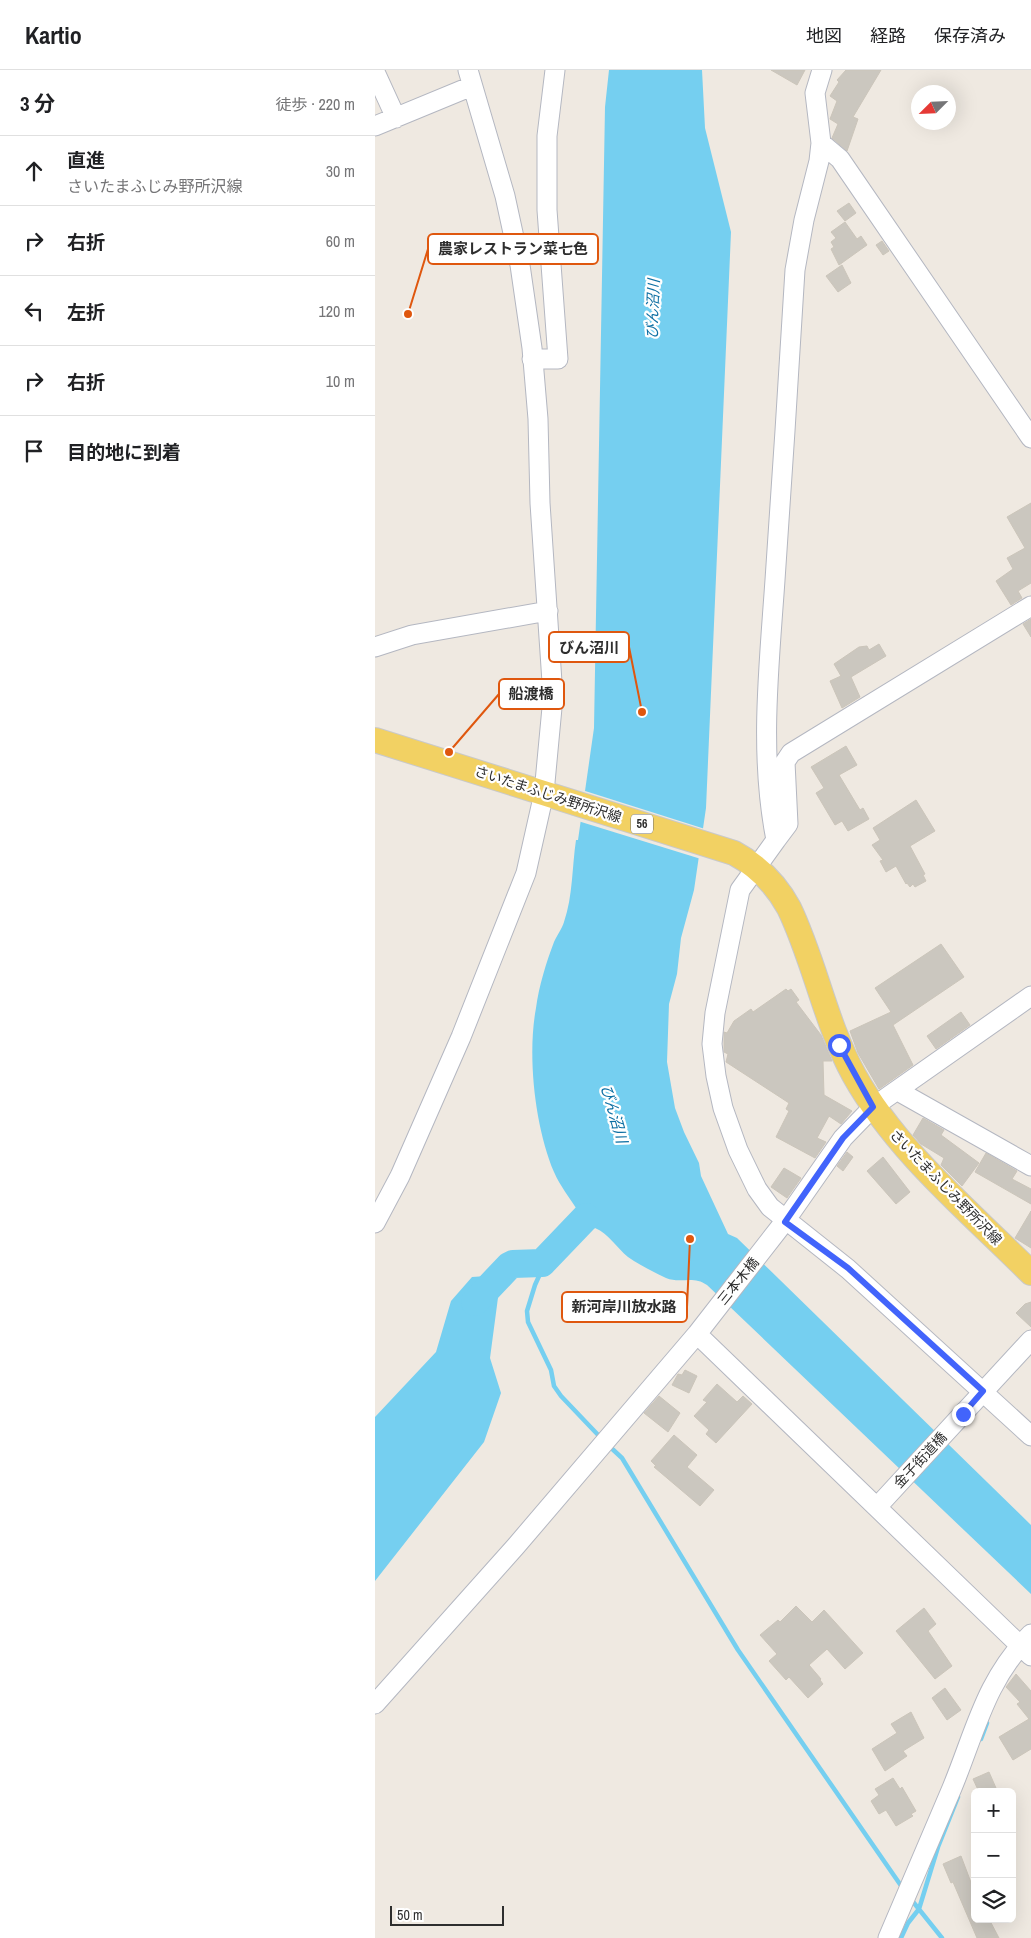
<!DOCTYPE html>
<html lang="ja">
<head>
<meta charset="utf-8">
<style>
	:root { --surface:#fff; --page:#f6f6f6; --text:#202124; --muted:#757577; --line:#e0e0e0 }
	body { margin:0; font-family:"Archivo Narrow","Noto Sans JP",sans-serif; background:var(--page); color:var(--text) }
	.controls { position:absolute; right:15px; bottom:15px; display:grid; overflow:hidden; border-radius:8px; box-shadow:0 5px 20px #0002 }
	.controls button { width:45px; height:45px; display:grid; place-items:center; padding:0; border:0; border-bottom:1px solid var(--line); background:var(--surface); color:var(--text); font:25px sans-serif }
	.compass { position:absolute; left:536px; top:15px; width:45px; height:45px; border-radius:50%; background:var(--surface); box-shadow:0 5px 20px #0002; rotate:246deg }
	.scale { position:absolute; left:15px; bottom:12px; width:114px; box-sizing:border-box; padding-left:5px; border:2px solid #2e2e2e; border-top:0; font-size:14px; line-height:18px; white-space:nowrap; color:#2e2e2e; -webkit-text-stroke:4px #fff; paint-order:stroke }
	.stop { position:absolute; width:15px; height:15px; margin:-11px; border:4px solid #4264fb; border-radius:50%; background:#fff }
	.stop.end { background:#4264fb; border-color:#fff; box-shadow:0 1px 5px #0008 }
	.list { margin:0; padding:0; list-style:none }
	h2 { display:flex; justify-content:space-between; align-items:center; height:65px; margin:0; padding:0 20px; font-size:21px }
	h2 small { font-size:16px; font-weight:400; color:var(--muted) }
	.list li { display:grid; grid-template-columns:32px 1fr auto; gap:15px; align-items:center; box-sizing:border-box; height:70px; padding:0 20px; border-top:1px solid var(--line) }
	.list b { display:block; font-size:19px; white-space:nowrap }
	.list p { margin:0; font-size:16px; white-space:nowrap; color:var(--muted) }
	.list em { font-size:16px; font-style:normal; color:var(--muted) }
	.icon { flex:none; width:28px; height:28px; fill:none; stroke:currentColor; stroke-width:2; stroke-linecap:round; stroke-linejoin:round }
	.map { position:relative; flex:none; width:656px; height:1868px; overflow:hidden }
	header { display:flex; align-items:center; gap:30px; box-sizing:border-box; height:70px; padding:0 25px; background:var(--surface); border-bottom:1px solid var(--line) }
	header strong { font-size:24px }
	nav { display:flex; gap:28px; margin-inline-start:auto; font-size:18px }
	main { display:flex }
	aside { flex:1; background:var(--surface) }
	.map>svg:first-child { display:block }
</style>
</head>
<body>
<header>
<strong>Kartio</strong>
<nav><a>地図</a><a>経路</a><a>保存済み</a></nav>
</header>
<main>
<aside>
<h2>3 分<small>徒歩 · 220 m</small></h2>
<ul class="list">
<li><svg class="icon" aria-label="ahead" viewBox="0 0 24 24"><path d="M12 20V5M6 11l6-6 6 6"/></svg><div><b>直進</b><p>さいたまふじみ野所沢線</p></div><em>30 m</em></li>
<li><svg class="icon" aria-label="right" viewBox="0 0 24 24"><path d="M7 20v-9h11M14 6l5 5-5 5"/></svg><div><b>右折</b></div><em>60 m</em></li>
<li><svg class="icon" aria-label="left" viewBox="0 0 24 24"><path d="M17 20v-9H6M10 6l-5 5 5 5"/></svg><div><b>左折</b></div><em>120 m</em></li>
<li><svg class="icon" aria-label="right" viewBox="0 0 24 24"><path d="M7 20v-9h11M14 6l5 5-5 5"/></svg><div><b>右折</b></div><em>10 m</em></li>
<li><svg class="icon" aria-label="arrive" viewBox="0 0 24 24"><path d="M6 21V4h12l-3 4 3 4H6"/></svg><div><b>目的地に到着</b></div></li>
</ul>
</aside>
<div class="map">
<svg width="656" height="1868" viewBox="0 0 656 1868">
	<rect width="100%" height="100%" fill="#efe9e1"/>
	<path fill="#75cff0" d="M 234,0 L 327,0 L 330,58 L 356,162 L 331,738 L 319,820 L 306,868 L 302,904 L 294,934 L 292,992 L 300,1038 L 309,1062 L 324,1093 L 326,1106 L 353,1164 L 362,1168 L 656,1455 L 656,1524 L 332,1215 C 318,1205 306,1214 291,1208 C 279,1202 264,1195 253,1187 C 242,1178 234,1164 220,1158 L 211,1163 L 208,1161 L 189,1177 L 184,1172 L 201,1155 L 198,1151 L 203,1141 C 195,1128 185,1116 179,1102 C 160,1057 152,986 161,938 C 164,916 171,893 179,872 C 182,865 187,859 189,852 C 198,826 197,796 201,770 L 203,770 L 219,658 L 230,37 Z
		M 126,1205 L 115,1288 L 126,1323 L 109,1372 L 0,1511 L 0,1347 L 61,1282 L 76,1231 L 97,1207 Z"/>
	<path fill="#efe9e1" d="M 207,720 L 330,759 L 326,789 L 203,751 Z"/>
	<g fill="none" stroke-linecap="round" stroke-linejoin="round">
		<path stroke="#75cff0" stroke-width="4.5" d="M 167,1193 L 169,1195 L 160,1215 L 152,1241 L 153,1252 L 176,1300 L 179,1316 L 186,1326 L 226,1368
			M 233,1375 L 247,1388 L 363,1580 L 529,1820
			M 606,1669 L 612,1653
			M 535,1828 L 567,1868
			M 526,1868 L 533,1853 L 544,1839 L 563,1777 L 583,1727"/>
		<path stroke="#75cff0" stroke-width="28" d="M 100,1232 L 134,1196 L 138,1194 L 167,1193 L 211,1147"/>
	</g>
	<path fill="#cbc7bf" stroke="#cbc5ba" d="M 396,0 L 430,0 L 422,15 Z
		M 471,0 L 506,0 L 478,47 L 483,49 L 472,81 L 457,68 L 463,54 L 455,49 L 462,31 L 455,26 L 464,12 L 462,10 Z
		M 474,133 L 481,143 L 470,151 L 462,141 Z
		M 470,152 L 482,169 L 486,166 L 492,175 L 464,195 L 456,179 L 459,177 L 456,172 L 461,168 L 456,162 Z
		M 507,171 L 514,181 L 508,185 L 501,175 Z
		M 467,195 L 476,213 L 463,222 L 451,206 Z
		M 656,433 L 656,513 L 643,521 L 647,528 L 636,535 L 621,511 L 638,499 L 632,488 L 650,478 L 632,447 Z
		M 656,549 L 656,567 L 648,554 Z
		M 504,574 L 511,586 L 476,607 L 485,627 L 467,638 L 455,611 L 466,606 L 459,594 L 484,577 L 492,576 L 494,580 Z
		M 471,676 L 482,695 L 464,705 L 485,740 L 488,738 L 494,749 L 473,761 L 467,751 L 460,755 L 441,723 L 449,718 L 436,697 Z
		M 541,730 L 560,761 L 535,776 L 550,804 L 548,805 L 551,811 L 540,817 L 538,814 L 535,817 L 532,813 L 531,814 L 521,796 L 511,802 L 505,791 L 508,790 L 497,775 L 505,770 L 498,758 Z
		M 566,874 L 589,907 L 518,955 L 538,995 L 504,1019 L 483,983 L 475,961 L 516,942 L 500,918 Z
		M 411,919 L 413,921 L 416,919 L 424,930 L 421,932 L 446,965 L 457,991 L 448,991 L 449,1025 L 477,1041 L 466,1054 L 454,1046 L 442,1068 L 451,1072 L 440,1088 L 401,1067 L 414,1041 L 411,1039 L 414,1033 L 351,992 L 353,984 L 349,982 L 349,962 L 352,963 L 359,951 L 376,939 L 378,942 Z
		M 586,942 L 595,955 L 561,979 L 552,966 Z
		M 548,1048 L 569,1060 L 566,1065 L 604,1093 L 587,1116 L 566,1095 L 569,1088 L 546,1074 L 538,1065 Z
		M 472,1082 L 478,1087 L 468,1101 L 462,1096 Z
		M 611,1083 L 642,1101 L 637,1109 L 656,1119 L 656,1134 L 600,1102 Z
		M 508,1087 L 535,1122 L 521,1134 L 492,1101 Z
		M 409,1098 L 426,1108 L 412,1128 L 396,1117 Z
		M 656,1141 L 656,1178 L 640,1168 Z
		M 656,1232 L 656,1257 L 641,1243 L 650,1234 Z
		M 310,1300 L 322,1306 L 314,1323 L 297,1315 L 303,1304 L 307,1305 Z
		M 342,1314 L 362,1332 L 368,1326 L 377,1334 L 341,1373 L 331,1364 L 334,1360 L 319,1346 L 332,1332 L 328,1330 Z
		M 284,1326 L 305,1343 L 293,1362 L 269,1343 Z
		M 299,1365 L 322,1385 L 312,1397 L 339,1420 L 325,1436 L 279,1397 L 281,1396 L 276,1391 Z
		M 421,1536 L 437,1552 L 449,1540 L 488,1583 L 470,1599 L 452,1579 L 434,1595 L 446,1609 L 445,1610 L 448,1614 L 433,1628 L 414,1607 L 411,1610 L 394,1591 L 402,1584 L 385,1565 L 403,1550 L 405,1552 Z
		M 549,1538 L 561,1554 L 553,1561 L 577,1596 L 560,1609 L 521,1561 Z
		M 641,1604 L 656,1621 L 656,1679 L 638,1690 L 624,1667 L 654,1649 L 642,1634 L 645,1632 L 631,1617 Z
		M 570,1618 L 586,1640 L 572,1650 L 557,1628 Z
		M 536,1642 L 549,1668 L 528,1681 L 532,1686 L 510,1701 L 497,1679 L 522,1663 L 516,1654 Z
		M 614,1702 L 621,1718 L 613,1722 L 604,1722 L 598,1709 Z
		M 518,1708 L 525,1719 L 527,1717 L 541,1741 L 536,1744 L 538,1746 L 521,1756 L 511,1740 L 504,1744 L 496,1731 L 504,1725 L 500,1719 Z
		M 586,1786 L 600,1823 L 600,1849 L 614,1849 L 624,1868 L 602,1868 L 578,1812 L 576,1813 L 568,1794 Z"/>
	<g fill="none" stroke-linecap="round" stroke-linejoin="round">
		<g stroke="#b4b7c1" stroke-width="21">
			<path id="minor" d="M 447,0 L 440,23 L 446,73 L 444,91 L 429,150 L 420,200 C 414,303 407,407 400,510 C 394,597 384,684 401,770 L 365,820 L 340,943 L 337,974 L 341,1006 L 348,1038 L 363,1080 L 382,1119 L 395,1137 L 473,1199 L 656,1366
				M 0,2 L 21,48
				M 0,56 L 97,16
				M 446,73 L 465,89 L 656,368
				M 157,289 L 183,289 L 172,140 L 172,66 L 180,0
				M 0,577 L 37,565 L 173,541
				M 401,770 L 413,754 L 410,692 L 416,683 L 656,536
				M 523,1021 L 656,1096
				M 0,1153 L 25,1106 L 86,967 L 151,803 L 169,723 L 178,627 L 165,433 L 163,349 L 157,278 L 145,195 L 130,126 L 93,0
				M 322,1264 L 656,1586
				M 502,1437 L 656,1270
				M 0,1634 L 141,1476 L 322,1264 L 410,1151 L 468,1068 L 498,1037 L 656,926
				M 513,1868 C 534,1818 556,1768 577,1718 C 601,1660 610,1611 656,1564"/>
		</g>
		<g stroke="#c9c9c9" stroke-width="26">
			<path id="major" d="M 0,670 L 359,783 C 383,796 401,814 414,838 C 440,892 450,952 479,1005 C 522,1082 594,1141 656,1203"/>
		</g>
		<use href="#minor" stroke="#fff" stroke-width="19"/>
		<use href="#major" stroke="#f2d163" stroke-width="24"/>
	</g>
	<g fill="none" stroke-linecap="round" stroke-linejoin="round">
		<path stroke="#4264fb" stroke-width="6" d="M 464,975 L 498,1037 L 468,1068 L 410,1152 L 473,1198 L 608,1321 L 588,1344"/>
	</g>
	<g text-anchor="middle" stroke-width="4.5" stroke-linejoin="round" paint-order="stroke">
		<rect fill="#fff" stroke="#6d6d6d" stroke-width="1" x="256" y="744.5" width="22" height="19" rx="4"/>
		<g font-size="12" font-weight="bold" fill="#2e2e2e">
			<text x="267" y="758">56</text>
		</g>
		<g font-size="14" fill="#2e2e2e" stroke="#fff">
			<text transform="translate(173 724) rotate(18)" y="5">さいたまふじみ野所沢線</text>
			<text transform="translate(571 1117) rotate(46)" y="5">さいたまふじみ野所沢線</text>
			<text transform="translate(363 1211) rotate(-51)" y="5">三本木橋</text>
			<text transform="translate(545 1390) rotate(-47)" y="5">金子街道橋</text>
		</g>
		<g font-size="15" font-style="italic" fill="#0d6fa3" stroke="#fff">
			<text transform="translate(278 239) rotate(-88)" y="5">びん沼川</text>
			<text transform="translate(239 1044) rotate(74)" y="5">びん沼川</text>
		</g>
	</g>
	<path fill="none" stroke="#df570e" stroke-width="2" d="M33 244L53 179M267 642L254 577M74 682L124 624M315 1169L312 1237"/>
	<g fill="#df570e" stroke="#fff" stroke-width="2">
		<circle cx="33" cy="244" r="5"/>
		<circle cx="267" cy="642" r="5"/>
		<circle cx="74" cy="682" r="5"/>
		<circle cx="315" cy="1169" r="5"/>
	</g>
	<g fill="#fff" stroke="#df570e" stroke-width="2">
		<rect x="53" y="164" width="170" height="30" rx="5"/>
		<rect x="174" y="562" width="80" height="30" rx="5"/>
		<rect x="124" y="609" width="65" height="30" rx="5"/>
		<rect x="187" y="1222" width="125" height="30" rx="5"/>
	</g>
	<g font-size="15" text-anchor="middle" font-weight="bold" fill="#2e2e2e">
		<text x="138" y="184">農家レストラン菜七色</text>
		<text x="214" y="583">びん沼川</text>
		<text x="156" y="629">船渡橋</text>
		<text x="249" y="1242">新河岸川放水路</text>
	</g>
</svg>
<div class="controls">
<button>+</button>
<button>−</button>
<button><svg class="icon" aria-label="layers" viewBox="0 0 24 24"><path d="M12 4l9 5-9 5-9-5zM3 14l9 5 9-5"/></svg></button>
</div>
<svg class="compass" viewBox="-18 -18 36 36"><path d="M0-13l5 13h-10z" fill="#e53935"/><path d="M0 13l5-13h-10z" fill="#757577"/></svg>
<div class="scale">50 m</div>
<div class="stop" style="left:464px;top:975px"></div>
<div class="stop end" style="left:588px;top:1344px"></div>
</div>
</main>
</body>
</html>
